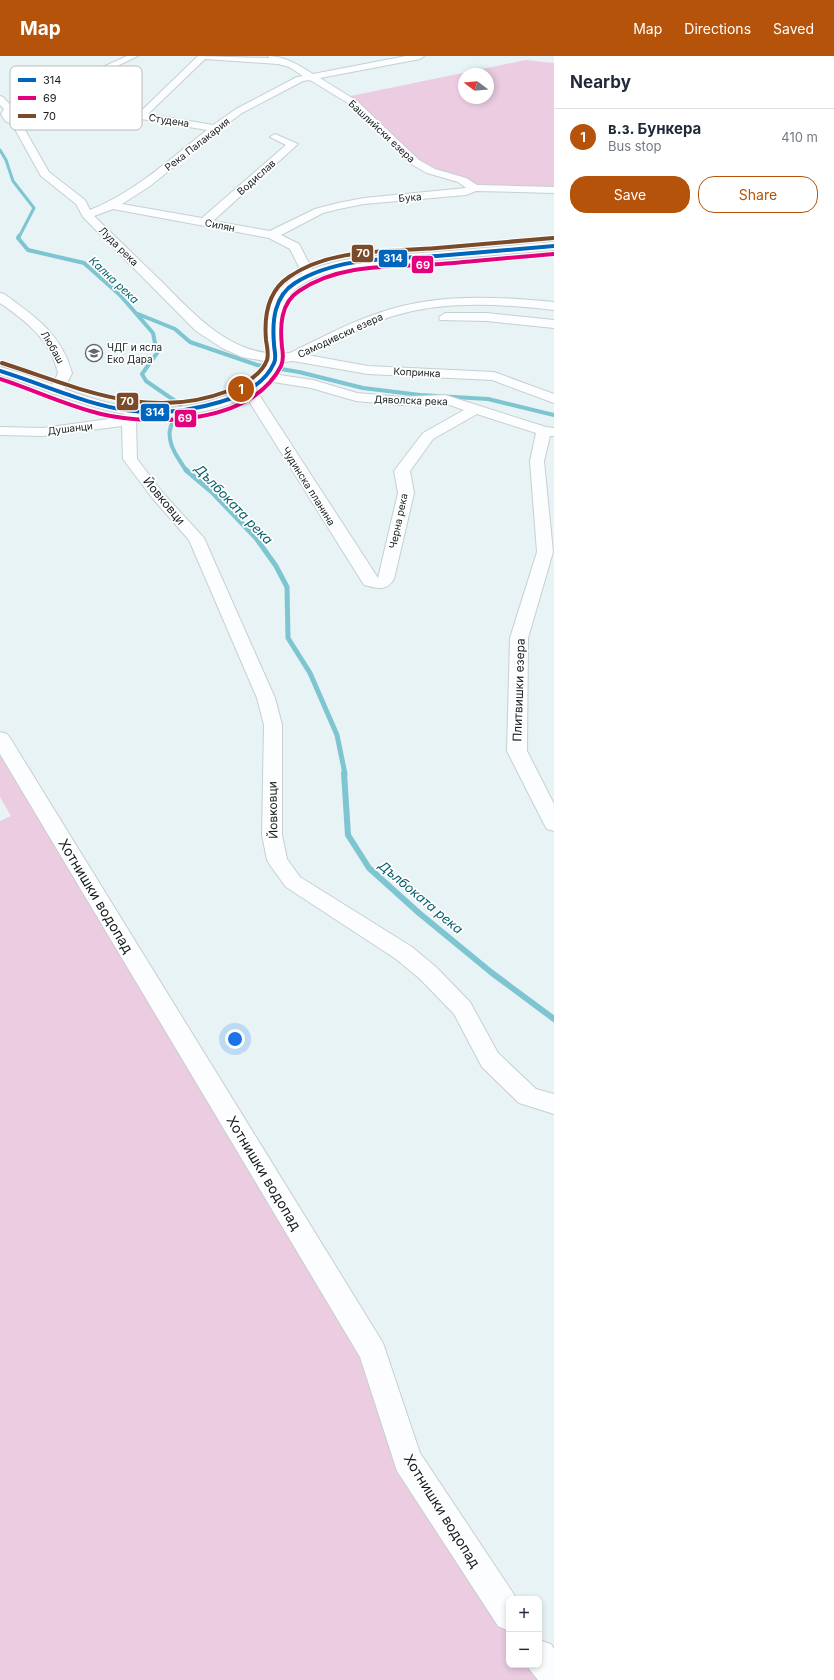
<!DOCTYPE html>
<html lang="en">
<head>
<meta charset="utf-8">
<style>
	:root { --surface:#fff; --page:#f2f2f3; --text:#1f2937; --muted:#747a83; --line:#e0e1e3; --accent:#b45309 }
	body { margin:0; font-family:Inter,sans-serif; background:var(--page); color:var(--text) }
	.controls { position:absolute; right:12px; bottom:12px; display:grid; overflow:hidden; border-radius:8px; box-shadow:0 2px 6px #0003 }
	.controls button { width:36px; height:36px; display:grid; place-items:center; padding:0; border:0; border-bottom:1px solid var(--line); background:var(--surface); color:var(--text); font:20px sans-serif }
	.compass { position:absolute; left:458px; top:12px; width:36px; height:36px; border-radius:50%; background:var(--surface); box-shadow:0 2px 6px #0003; rotate:286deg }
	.you { position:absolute; left:235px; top:983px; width:14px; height:14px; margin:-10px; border:3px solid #fff; border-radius:50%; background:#1a73e8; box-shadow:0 0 0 6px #1a73e833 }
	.badge { display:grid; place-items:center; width:26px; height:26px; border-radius:50%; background:var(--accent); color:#fff; font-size:13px; font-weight:700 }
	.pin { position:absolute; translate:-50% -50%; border:2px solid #fff; box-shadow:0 1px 4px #0006 }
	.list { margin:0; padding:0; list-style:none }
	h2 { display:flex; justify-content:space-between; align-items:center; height:52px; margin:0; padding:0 16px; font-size:17px }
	h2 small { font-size:13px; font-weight:400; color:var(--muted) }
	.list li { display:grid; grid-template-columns:26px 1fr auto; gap:12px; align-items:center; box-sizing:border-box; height:56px; padding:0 16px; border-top:1px solid var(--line) }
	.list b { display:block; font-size:15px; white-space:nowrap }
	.list p { margin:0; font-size:13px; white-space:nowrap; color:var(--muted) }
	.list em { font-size:13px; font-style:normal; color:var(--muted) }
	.actions { display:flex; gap:8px; padding:12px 16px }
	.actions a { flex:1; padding:9px 0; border:1px solid var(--accent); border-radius:16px; text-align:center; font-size:14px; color:var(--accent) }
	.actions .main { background:var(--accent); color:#fff }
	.map { position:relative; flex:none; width:554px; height:1624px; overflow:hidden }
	header { display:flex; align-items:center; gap:24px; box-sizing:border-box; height:56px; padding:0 20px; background:var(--accent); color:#fff }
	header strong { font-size:19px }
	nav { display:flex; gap:22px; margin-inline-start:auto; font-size:14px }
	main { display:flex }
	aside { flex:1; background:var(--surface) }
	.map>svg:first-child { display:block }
</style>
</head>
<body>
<header>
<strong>Map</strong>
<nav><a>Map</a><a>Directions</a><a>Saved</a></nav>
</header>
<main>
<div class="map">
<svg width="554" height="1624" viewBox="0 0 554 1624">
	<rect width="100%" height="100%" fill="#e8f3f5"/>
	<path fill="#ebcce1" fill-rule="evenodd" d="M 526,4 L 554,7 L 554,134 L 474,132 L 431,115 L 346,41 ZM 464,18 L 488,18 L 488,42 L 464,42 Z
		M 0,682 L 373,1296 L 408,1405 L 509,1559 L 509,1609 L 539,1609 L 554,1624 L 0,1624 L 0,765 L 11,760 L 0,741 Z"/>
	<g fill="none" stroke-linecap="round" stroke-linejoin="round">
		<path stroke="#7cc5d1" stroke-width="3" d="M 0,94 L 6,104 L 13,125 L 34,152 L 19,181"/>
		<path stroke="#7cc5d1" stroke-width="4" d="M 19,180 L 18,182 L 28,194 L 84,207 L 120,239 L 153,277 L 157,297 L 142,318 L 146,325 L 181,349 C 169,370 164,380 178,402 C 181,406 183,411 187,415
			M 138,258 L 175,273 L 190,286 L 257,309 L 299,316 L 363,332 L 420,339 L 488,343 L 554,359"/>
		<path stroke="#7cc5d1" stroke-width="5" d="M 186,414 L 212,436 L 256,482 L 276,510 L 287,531 L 288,582 L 310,617 L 337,679 L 345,718"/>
		<path stroke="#7cc5d1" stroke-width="6" d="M 344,717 L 348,779 L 369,812 L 419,857 L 492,917 L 554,963"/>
		<g stroke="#c7cfd1" stroke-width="2">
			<path id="street" d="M 127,0 L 138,0 L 78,29 L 63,51 L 139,57 L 198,0 L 269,2 L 268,0 C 284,0 299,9 313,18 L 406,0 L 424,0 L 420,3 L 320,22 L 357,45 L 419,104 L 435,113 L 466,122 L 477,129 L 554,131 L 554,137 L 476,135 L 466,139 L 364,148 L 339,153 L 323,157 L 281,179 L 299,188 L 315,219 L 309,223 L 303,219 L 290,193 L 269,182 L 113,153 L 94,160 C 116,181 138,203 160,224 C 196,260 234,304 290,297 C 317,284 344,269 373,259 C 431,237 493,240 554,246 L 554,254 C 501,248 445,244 393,260 C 363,270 335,286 307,299 L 368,310 L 494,316 L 554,338 L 554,347 L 492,324 L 368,318 L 293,305 L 276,307 L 242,301 L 222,292 L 196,275 L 83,161 L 76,148 L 41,120 L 12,68 L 5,65 L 1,58 L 4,53 L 0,49 L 0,40 L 3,41 L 14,53 L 11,58 L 15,62 L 36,53 L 56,48 L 72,25 ZM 205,3 L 278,8 L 289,11 L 303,20 L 297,21 L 236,53 L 213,69 L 148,58 ZM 310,24 L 351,49 L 411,108 L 427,117 L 458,126 L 466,132 L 364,142 L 338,147 L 315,153 L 270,175 L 213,165 L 298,88 L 275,78 L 270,81 L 286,89 L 202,162 L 122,148 L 150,130 L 219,74 L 242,57 L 303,25 ZM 51,56 L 141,63 L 207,74 C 170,103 135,136 90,154 L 85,144 L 49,116 L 21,67 L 41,58 Z
				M 0,237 L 4,238 C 35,260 62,279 72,317 L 62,338 L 52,338 L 50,335 L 58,317 C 50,283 27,266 0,247 Z
				M 445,257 L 487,257 L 554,264 L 554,272 L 487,265 L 440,264 L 439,261 Z
				M 266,317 L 313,324 L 357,337 L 401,341 L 445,339 L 546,371 L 554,372 L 554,380 L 550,380 L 544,405 L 553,496 L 528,582 L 527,695 L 554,748 L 554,775 L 547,773 L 544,768 L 507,695 L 510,582 L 537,496 L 530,405 L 536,377 L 477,358 L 433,383 L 410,415 L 414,437 L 394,523 C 386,536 377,532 364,529 L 242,334 L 244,331 L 254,331 L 378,522 L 398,437 L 394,415 L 423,377 L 464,354 L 444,347 L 401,349 L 356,345 L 311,332 L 261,324 L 259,321 L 261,318 Z
				M 133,352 L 138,353 L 140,356 L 136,365 L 137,403 L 163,437 L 204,482 L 275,642 L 282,669 L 282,779 L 287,803 L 300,821 L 412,891 L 436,911 L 470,946 L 498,997 L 536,1033 L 554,1038 L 554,1058 L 519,1047 L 482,1011 L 454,958 L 420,923 L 396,903 L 286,831 L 270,809 L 267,804 L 262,779 L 264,669 L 257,642 L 189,484 L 153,443 L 123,403 L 122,370 L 43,380 L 0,379 L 0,371 L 43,372 L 123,361 L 128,353 Z
				M 0,676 L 7,678 L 10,682 L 383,1287 L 420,1397 L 517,1543 L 509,1543 L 509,1575 L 498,1570 L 397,1415 L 360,1301 L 0,698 Z
				M 539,1584 L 551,1588 L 554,1593 L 554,1624 L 538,1624 L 526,1609 L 539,1609 Z"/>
		</g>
		<g stroke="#c7cfd1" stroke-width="2">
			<path id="secondary" d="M 554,186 L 554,194 L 362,210 C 326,216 280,225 280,269 C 279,280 285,295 282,306 C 275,325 256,337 238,345 C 222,352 205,355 188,358 C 114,369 67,339 0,319 L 0,311 C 36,320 69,337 105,346 C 145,357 194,354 232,337 C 246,331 263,320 268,305 C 270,299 267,292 267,286 C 265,262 268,239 289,225 C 332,197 389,200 437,196 C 476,193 515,189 554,186 Z"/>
		</g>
		<use href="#street" fill="#fcfdfe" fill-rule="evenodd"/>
		<use href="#secondary" fill="#fcfdfe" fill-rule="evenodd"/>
		<g stroke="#fff" stroke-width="6">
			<path id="bus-1" d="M 0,315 C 82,341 130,373 220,346 C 241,340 265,328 274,307 C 277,301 274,294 274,288 C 272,265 274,240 295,227 C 336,201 391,203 437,200 C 476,197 515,193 554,190"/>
		</g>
		<g stroke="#fff" stroke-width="6">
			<path id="bus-2" d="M 0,323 C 34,334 67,350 101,358 C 156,371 252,367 281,310 C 284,304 283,297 282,291 C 280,271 280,247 299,235 C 340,207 393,211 441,208 C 478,205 516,201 554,198"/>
		</g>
		<g stroke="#fff" stroke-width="6">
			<path id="bus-3" d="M 2,307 C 77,331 148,366 228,335 C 243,329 261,320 267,304 C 269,298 267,291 266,284 C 264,261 268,235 289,221 C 331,192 388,196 437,192 C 476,189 514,185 553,182"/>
		</g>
		<use href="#bus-1" stroke="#0065bd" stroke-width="4"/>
		<use href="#bus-2" stroke="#e5007d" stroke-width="4"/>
		<use href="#bus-3" stroke="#7a4b2a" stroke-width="4"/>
	</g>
	<defs>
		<g id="school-ring" transform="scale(0.9)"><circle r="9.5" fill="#fff" stroke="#60696b" stroke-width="1.5"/><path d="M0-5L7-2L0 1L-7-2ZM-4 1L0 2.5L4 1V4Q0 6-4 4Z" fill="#60696b"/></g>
	</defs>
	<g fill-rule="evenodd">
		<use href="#school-ring" x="94" y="297"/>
	</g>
	<g text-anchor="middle" stroke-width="3.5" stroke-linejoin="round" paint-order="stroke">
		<g font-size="10" fill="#171e20" stroke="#fff">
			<text transform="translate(169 64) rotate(9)" y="4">Студена</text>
			<text transform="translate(382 75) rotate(43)" y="4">Башлийски езера</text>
			<text transform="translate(197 88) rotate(-38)" y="4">Река Палакария</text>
			<text transform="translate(256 121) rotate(-42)" y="4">Водислав</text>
			<text transform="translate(410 141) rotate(-5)" y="4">Бука</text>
			<text transform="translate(220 169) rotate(11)" y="4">Силян</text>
			<text transform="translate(119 190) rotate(45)" y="4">Луда река</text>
			<text transform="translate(340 279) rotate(-25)" y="4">Самодивски езера</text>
			<text transform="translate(53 291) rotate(60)" y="4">Любаш</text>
			<text transform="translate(417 316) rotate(3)" y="4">Копринка</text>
			<text transform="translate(411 344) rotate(2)" y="4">Дяволска река</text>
			<text transform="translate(70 372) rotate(-7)" y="4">Душанци</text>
			<text transform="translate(309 430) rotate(58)" y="4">Чудинска планина</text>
			<text transform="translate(398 465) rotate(-78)" y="4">Черна река</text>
		</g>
		<g font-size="10" fill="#171e20" stroke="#fff" text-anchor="start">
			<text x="107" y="295">ЧДГ и ясла<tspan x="107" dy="12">Еко Дара</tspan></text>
		</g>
		<g font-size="11" font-style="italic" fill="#045e69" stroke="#fff">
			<text transform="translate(114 224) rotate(43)" y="4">Кална река</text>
		</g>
		<g font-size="12" fill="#171e20" stroke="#fff">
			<text transform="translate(164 445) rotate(50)" y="4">Йовковци</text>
			<text transform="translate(519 634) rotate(-88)" y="4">Плитвишки езера</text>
			<text transform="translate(273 754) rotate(-91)" y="4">Йовковци</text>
		</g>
		<g font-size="13" font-style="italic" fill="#045e69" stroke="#fff">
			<text transform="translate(234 448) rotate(46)" y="5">Дълбоката река</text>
			<text transform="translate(421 841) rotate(40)" y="5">Дълбоката река</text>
		</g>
		<g font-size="14" fill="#171e20" stroke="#fff">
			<text transform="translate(96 840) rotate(59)" y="5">Хотнишки водопад</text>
			<text transform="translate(264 1117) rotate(59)" y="5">Хотнишки водопад</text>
			<text transform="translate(442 1455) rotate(58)" y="5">Хотнишки водопад</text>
		</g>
	</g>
	<rect x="10" y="10" width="132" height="64" rx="6" fill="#fff" stroke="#b9bcbc" stroke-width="1"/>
	<rect x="18" y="22" width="18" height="4" fill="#0065bd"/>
	<rect x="18" y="40" width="18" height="4" fill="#e5007d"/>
	<rect x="18" y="58" width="18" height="4" fill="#7a4b2a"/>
	<g font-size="11" fill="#171e20">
		<text x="43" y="28">314</text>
		<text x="43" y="46">69</text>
		<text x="43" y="64">70</text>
	</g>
	<g stroke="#fff" stroke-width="1.5">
		<rect x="351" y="188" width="23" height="19" rx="4" fill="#7a4b2a"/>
		<rect x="378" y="193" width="30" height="19" rx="4" fill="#0065bd"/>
		<rect x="411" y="199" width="23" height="19" rx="4" fill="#e5007d"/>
		<rect x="116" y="336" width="23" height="19" rx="4" fill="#7a4b2a"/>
		<rect x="140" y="347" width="30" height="19" rx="4" fill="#0065bd"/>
		<rect x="174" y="353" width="23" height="19" rx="4" fill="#e5007d"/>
	</g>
	<g font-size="11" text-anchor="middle" font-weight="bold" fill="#fff">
		<text x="363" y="201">70</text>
		<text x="393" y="206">314</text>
		<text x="423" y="213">69</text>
		<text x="127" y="349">70</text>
		<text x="155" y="360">314</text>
		<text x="185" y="366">69</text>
	</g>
</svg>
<div class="controls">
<button>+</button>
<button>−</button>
</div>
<svg class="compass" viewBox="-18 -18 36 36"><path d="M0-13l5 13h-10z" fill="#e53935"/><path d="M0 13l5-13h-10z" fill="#747a83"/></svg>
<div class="you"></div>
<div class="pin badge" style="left:241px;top:333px">1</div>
</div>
<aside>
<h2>Nearby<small></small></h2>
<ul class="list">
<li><span class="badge">1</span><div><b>в.з. Бункера</b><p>Bus stop</p></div><em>410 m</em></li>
</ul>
<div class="actions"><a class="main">Save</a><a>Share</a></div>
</aside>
</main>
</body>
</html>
